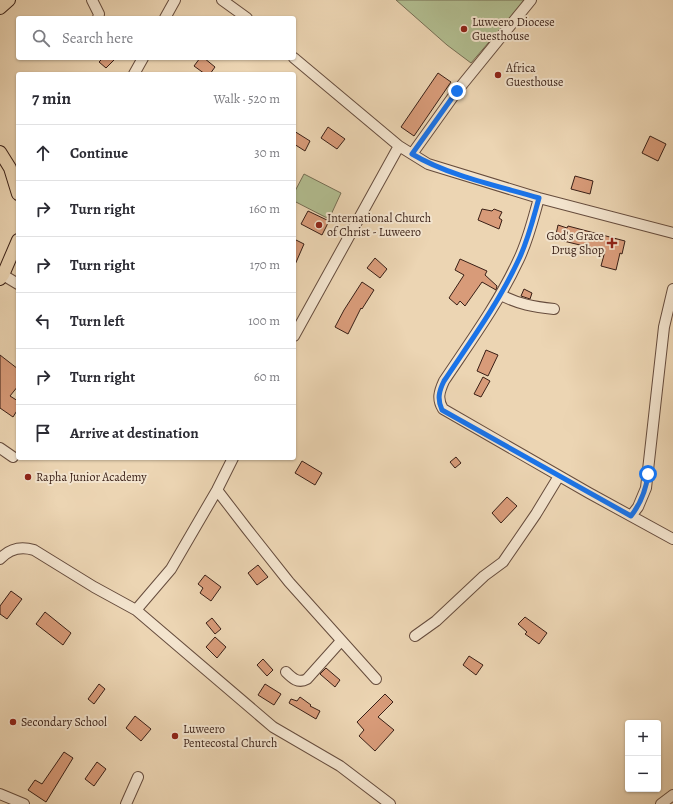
<!DOCTYPE html>
<html lang="en">
<head>
<meta charset="utf-8">
<style>
	:root { --surface:#fff; --page:#f2f2f3; --text:#2b2b33; --muted:#7c7c81; --line:#e1e1e2 }
	body { margin:0; font-family:Alegreya,serif; background:var(--page); color:var(--text) }
	.controls { position:absolute; right:12px; bottom:12px; display:grid; overflow:hidden; border-radius:4px; box-shadow:0 1px 3px #0004 }
	.controls button { width:36px; height:36px; display:grid; place-items:center; padding:0; border:0; border-bottom:1px solid var(--line); background:var(--surface); color:var(--text); font:20px sans-serif }
	.stop { position:absolute; width:12px; height:12px; margin:-9px; border:3px solid #1a73e8; border-radius:50%; background:#fff }
	.stop.end { background:#1a73e8; border-color:#fff; box-shadow:0 1px 4px #0008 }
	.list { margin:0; padding:0; list-style:none }
	h2 { display:flex; justify-content:space-between; align-items:center; height:52px; margin:0; padding:0 16px; font-size:17px }
	h2 small { font-size:13px; font-weight:400; color:var(--muted) }
	.list li { display:grid; grid-template-columns:26px 1fr auto; gap:12px; align-items:center; box-sizing:border-box; height:56px; padding:0 16px; border-top:1px solid var(--line) }
	.list b { display:block; font-size:15px; white-space:nowrap }
	.list em { font-size:13px; font-style:normal; color:var(--muted) }
	.icon { flex:none; width:22px; height:22px; fill:none; stroke:currentColor; stroke-width:2; stroke-linecap:round; stroke-linejoin:round }
	.map { position:relative; flex:none; width:673px; height:804px; overflow:hidden }
	.search { position:absolute; background:var(--surface); box-shadow:0 1px 3px #0004; left:16px; top:16px; width:280px; height:44px; display:flex; align-items:center; gap:10px; box-sizing:border-box; padding:0 14px; border-radius:4px; color:var(--muted); font-size:15px }
	.panel { position:absolute; background:var(--surface); box-shadow:0 1px 3px #0004; left:16px; top:72px; width:280px; height:388px; border-radius:4px }
	.map>svg:first-child { display:block }
</style>
</head>
<body>
<div class="map">
<svg width="673" height="804" viewBox="0 0 673 804">
	<rect width="100%" height="100%" fill="#ecd5b3"/>
	<filter id="stains"><feTurbulence type="fractalNoise" baseFrequency=".005" numOctaves="4"/><feColorMatrix values="0 0 0 0 .2 0 0 0 0 .09 0 0 0 0 .02 0 0 0 .5 -.17"/></filter>
	<radialGradient id="worn" r=".72"><stop offset=".6" stop-color="#630" stop-opacity="0"/><stop offset="1" stop-color="#630" stop-opacity=".3"/></radialGradient>
	<path fill="#b2be91" stroke="#766e54" d="M 396,0 L 525,0 L 471,63 L 447,45 Z
		M 304,174 L 341,193 L 329,219 L 294,201 L 294,193 Z"/>
	<path fill="#d89b79" stroke="#391f16" d="M 103,58 L 116,58 L 106,68 L 99,62 Z
		M 200,58 L 204,58 L 215,67 L 210,74 L 205,74 L 194,66 Z
		M 438,73 L 451,82 L 414,136 L 401,127 Z
		M 328,127 L 345,139 L 337,149 L 321,138 Z
		M 294,131 L 310,141 L 305,151 L 294,144 Z
		M 650,136 L 666,144 L 658,161 L 642,153 Z
		M 575,176 L 593,181 L 590,194 L 571,189 Z
		M 482,209 L 492,211 L 494,209 L 502,212 L 499,218 L 502,220 L 499,229 L 478,220 Z
		M 308,211 L 329,221 L 322,235 L 301,224 Z
		M 558,225 L 567,228 L 568,226 L 625,241 L 622,254 L 620,253 L 616,270 L 601,266 L 605,251 L 555,239 Z
		M 294,239 L 304,244 L 294,267 Z
		M 375,258 L 387,269 L 380,278 L 367,268 Z
		M 460,259 L 487,271 L 485,275 L 497,286 L 496,290 L 482,282 L 465,306 L 460,301 L 457,305 L 449,298 L 464,275 L 455,270 Z
		M 362,282 L 374,290 L 362,309 L 361,308 L 348,334 L 335,327 L 344,310 Z
		M 524,289 L 532,293 L 530,299 L 521,296 Z
		M 486,350 L 498,355 L 488,376 L 477,371 Z
		M 0,355 L 18,369 L 18,386 L 10,396 L 18,401 L 18,409 L 13,417 L 0,408 Z
		M 483,377 L 490,381 L 481,397 L 474,394 Z
		M 456,457 L 461,463 L 455,468 L 450,462 Z
		M 302,461 L 322,473 L 315,485 L 295,473 Z
		M 507,497 L 517,506 L 501,523 L 492,513 Z
		M 258,565 L 268,577 L 257,585 L 248,573 Z
		M 205,575 L 221,587 L 211,601 L 200,593 L 203,588 L 198,584 Z
		M 11,591 L 22,599 L 7,619 L 0,614 L 0,606 Z
		M 45,612 L 71,633 L 63,645 L 36,624 Z
		M 525,617 L 547,633 L 539,644 L 525,634 L 527,632 L 518,624 Z
		M 212,618 L 221,629 L 215,634 L 206,623 Z
		M 215,637 L 226,647 L 217,658 L 206,647 Z
		M 469,656 L 483,665 L 476,675 L 463,665 Z
		M 263,659 L 273,670 L 267,676 L 257,665 Z
		M 326,668 L 340,680 L 335,687 L 320,674 Z
		M 99,684 L 105,689 L 94,704 L 88,699 Z
		M 265,684 L 281,694 L 274,705 L 258,695 Z
		M 385,694 L 393,702 L 378,717 L 394,730 L 375,751 L 359,736 L 364,730 L 357,722 Z
		M 300,697 L 311,705 L 310,706 L 320,711 L 316,719 L 289,703 L 291,699 L 297,701 Z
		M 135,716 L 151,729 L 141,741 L 126,728 Z
		M 64,752 L 73,758 L 46,802 L 28,790 L 35,780 L 42,784 Z
		M 97,762 L 106,769 L 94,786 L 85,779 Z"/>
	<g fill="none" stroke-linecap="round" stroke-linejoin="round">
		<g stroke="#664c3d" stroke-width="12">
			<path id="minor" d="M 92,0 L 99,14 L 98,18
				M 222,0 L 247,18
				M 165,18 L 175,0
				M 294,58 L 399,146 L 428,164 L 539,198 L 673,233
				M 134,74 L 143,58
				M 412,154 L 457,91 L 531,0
				M 539,198 C 533,219 528,241 518,261 C 498,304 470,342 444,381 C 439,392 437,399 443,409 L 589,493 L 673,539
				M 3,275 L 18,284
				M 501,295 C 518,304 534,307 554,309
				M 294,336 L 399,146
				M 0,448 L 13,457
				M 217,490 L 247,529 L 289,582 L 376,679
				M 631,516 L 638,507 L 646,488 L 664,327 L 673,289
				M 0,559 C 10,548 21,546 34,550 L 94,587 L 136,610 L 273,727 L 340,766 L 390,804
				M 136,610 L 171,569 L 217,490 L 233,458
				M 415,636 L 436,621 L 484,576 L 503,562 L 536,514 L 559,476
				M 286,672 C 292,678 298,684 307,679 L 341,641
				M 0,794 L 24,804
				M 126,804 L 138,777
				M 661,804 L 673,795"/>
		</g>
		<g stroke="#391f16" stroke-width="14">
			<path id="major" d="M 0,8 L 9,0
				M 0,152 L 10,168 L 18,194
				M 0,279 L 3,275 L 18,240"/>
		</g>
		<use href="#minor" stroke="#f3e4ce" stroke-width="10"/>
		<use href="#major" stroke="#ecd5b3" stroke-width="12"/>
	</g>
	<g fill="none" stroke-linecap="round" stroke-linejoin="round">
		<path stroke="#1a73e8" stroke-width="5" d="M 457,91 L 412,154 C 449,176 498,186 539,198 C 533,219 528,241 518,261 C 498,304 470,342 444,381 C 439,391 437,399 442,410 L 631,516 C 641,503 646,491 648,474"/>
	</g>
	<g fill="#8f2418" stroke="#f3e4ce" stroke-width="1.5">
		<circle cx="464" cy="29" r="4"/>
		<circle cx="498" cy="75" r="4"/>
		<circle cx="319" cy="225" r="4"/>
		<path d="M610 237h4v4h4v4h-4v4h-4v-4h-4v-4h4z"/>
		<circle cx="28" cy="477" r="4"/>
		<circle cx="13" cy="722" r="4"/>
		<circle cx="175" cy="736" r="4"/>
	</g>
	<g text-anchor="middle" stroke-width="4" stroke-linejoin="round" paint-order="stroke">
		<g font-size="12" fill="#391f16" stroke="#f3e4ce" text-anchor="start">
			<text x="472" y="26">Luweero Diocese<tspan x="472" dy="14">Guesthouse</tspan></text>
			<text x="506" y="72">Africa<tspan x="506" dy="14">Guesthouse</tspan></text>
			<text x="327" y="222">International Church<tspan x="327" dy="14">of Christ - Luweero</tspan></text>
			<text x="604" y="240" text-anchor="end">God's Grace<tspan x="604" dy="14">Drug Shop</tspan></text>
			<text x="36" y="481">Rapha Junior Academy</text>
			<text x="21" y="726">Secondary School</text>
			<text x="183" y="733">Luweero<tspan x="183" dy="14">Pentecostal Church</tspan></text>
		</g>
	</g>
	<rect width="100%" height="100%" filter="url(#stains)"/>
	<rect width="100%" height="100%" fill="url(#worn)"/>
</svg>
<div class="controls">
<button>+</button>
<button>−</button>
</div>
<div class="stop" style="left:648px;top:474px"></div>
<div class="stop end" style="left:457px;top:91px"></div>
<div class="search"><svg class="icon" aria-label="search" viewBox="0 0 24 24"><circle cx="10" cy="10" r="6"/><path d="M15 15l6 6"/></svg>Search here</div>
<section class="panel">
<h2>7 min<small>Walk · 520 m</small></h2>
<ul class="list">
<li><svg class="icon" aria-label="ahead" viewBox="0 0 24 24"><path d="M12 20V5M6 11l6-6 6 6"/></svg><div><b>Continue</b></div><em>30 m</em></li>
<li><svg class="icon" aria-label="right" viewBox="0 0 24 24"><path d="M7 20v-9h11M14 6l5 5-5 5"/></svg><div><b>Turn right</b></div><em>160 m</em></li>
<li><svg class="icon" aria-label="right" viewBox="0 0 24 24"><path d="M7 20v-9h11M14 6l5 5-5 5"/></svg><div><b>Turn right</b></div><em>170 m</em></li>
<li><svg class="icon" aria-label="left" viewBox="0 0 24 24"><path d="M17 20v-9H6M10 6l-5 5 5 5"/></svg><div><b>Turn left</b></div><em>100 m</em></li>
<li><svg class="icon" aria-label="right" viewBox="0 0 24 24"><path d="M7 20v-9h11M14 6l5 5-5 5"/></svg><div><b>Turn right</b></div><em>60 m</em></li>
<li><svg class="icon" aria-label="arrive" viewBox="0 0 24 24"><path d="M6 21V4h12l-3 4 3 4H6"/></svg><div><b>Arrive at destination</b></div></li>
</ul>
</section>
</div>
</body>
</html>
